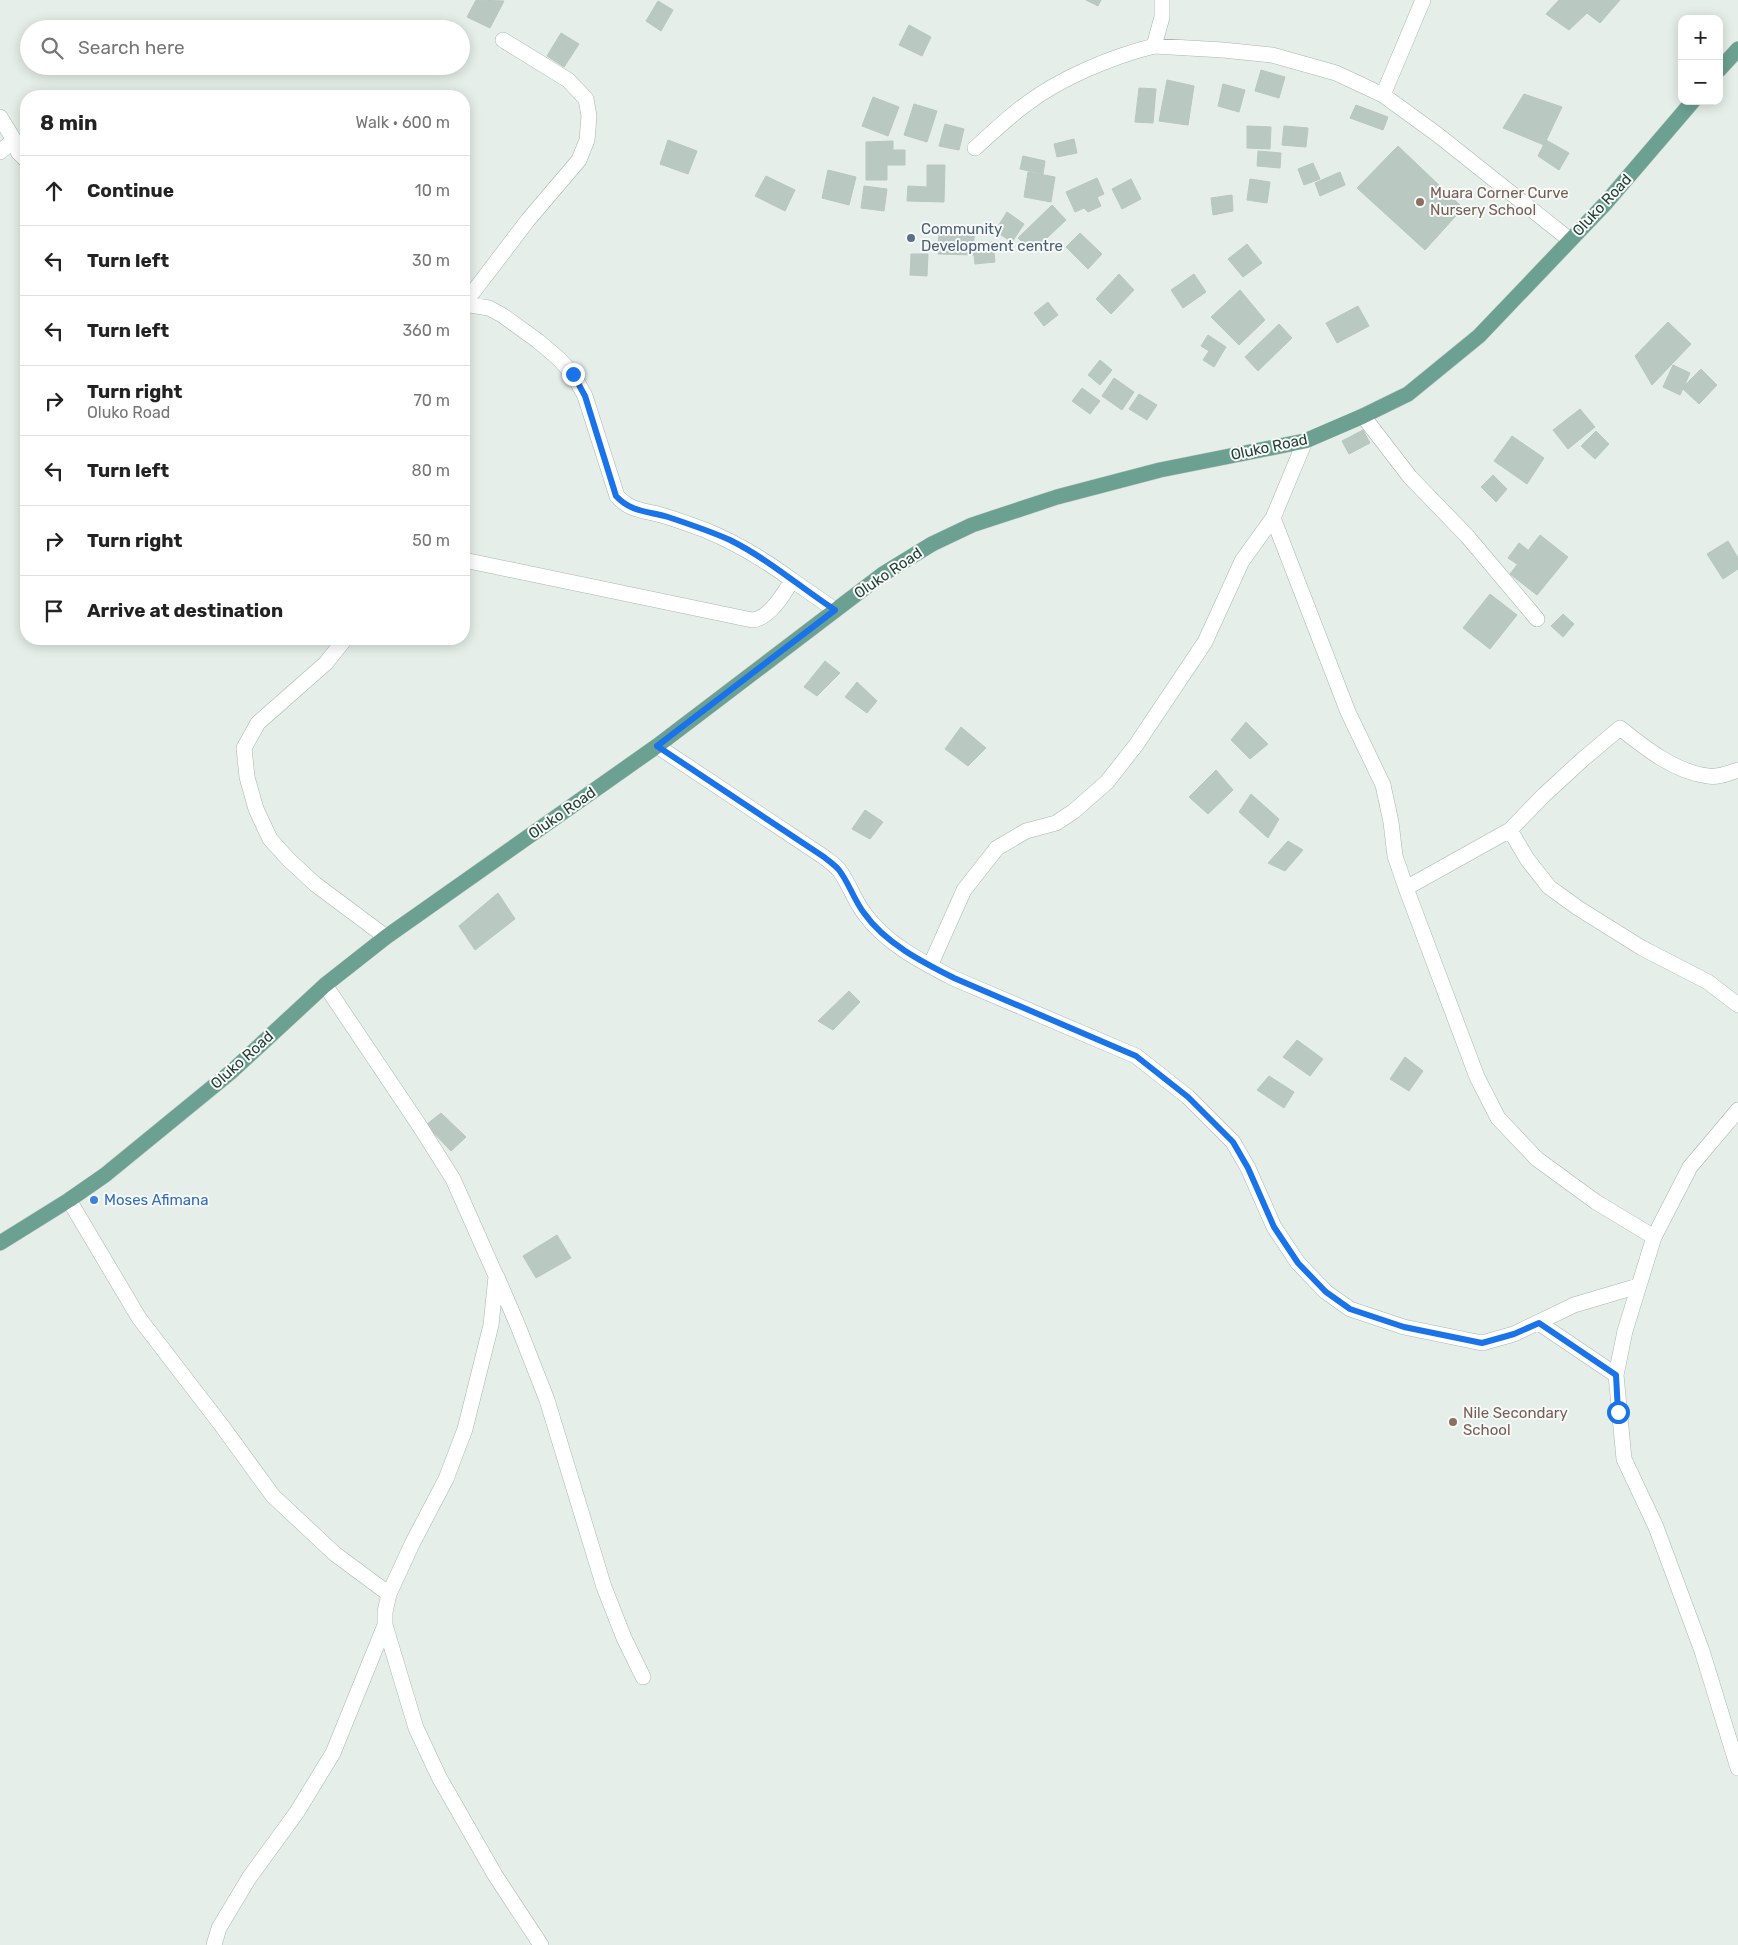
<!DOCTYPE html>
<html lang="en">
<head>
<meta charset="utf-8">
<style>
	:root { --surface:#fff; --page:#f6f6f6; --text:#222; --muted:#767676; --line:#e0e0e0 }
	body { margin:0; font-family:Rubik,sans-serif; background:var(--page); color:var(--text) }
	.controls { position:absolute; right:15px; top:15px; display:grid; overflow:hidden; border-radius:10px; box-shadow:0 2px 12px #0003 }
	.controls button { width:45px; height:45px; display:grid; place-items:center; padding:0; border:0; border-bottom:1px solid var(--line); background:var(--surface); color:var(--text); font:25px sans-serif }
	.stop { position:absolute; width:15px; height:15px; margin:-11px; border:4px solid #1a73e8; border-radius:50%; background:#fff }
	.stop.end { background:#1a73e8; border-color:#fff; box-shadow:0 1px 5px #0008 }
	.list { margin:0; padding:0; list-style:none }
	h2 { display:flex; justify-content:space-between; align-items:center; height:65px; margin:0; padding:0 20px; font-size:21px }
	h2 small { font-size:16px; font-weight:400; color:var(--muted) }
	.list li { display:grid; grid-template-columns:32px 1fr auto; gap:15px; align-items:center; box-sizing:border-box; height:70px; padding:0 20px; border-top:1px solid var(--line) }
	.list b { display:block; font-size:19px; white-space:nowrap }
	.list p { margin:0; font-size:16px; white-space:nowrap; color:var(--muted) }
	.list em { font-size:16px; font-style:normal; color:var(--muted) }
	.icon { flex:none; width:28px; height:28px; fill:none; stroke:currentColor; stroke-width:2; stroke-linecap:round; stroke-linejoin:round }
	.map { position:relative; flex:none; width:1738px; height:1945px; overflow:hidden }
	.search { position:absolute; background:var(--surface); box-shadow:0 2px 12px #0003; left:20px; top:20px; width:450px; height:55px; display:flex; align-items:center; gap:12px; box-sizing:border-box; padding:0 18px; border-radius:28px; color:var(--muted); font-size:19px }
	.panel { position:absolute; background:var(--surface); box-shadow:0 2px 12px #0003; left:20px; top:90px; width:450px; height:555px; border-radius:20px }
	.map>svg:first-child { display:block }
</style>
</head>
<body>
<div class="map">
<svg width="1738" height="1945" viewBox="0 0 1738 1945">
	<rect width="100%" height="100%" fill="#e5eee9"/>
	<path fill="#bac8c2" stroke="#b8c7c0" d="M 476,0 L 504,1 L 490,28 L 467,17 Z
		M 1086,0 L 1101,0 L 1098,6 Z
		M 1559,0 L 1620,0 L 1600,23 L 1587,13 L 1569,30 L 1546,14 Z
		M 658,1 L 673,10 L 661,31 L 646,21 Z
		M 909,25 L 931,37 L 922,56 L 899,45 Z
		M 561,33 L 579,44 L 564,67 L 547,56 Z
		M 1261,70 L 1285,77 L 1279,98 L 1255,91 Z
		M 1167,80 L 1194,86 L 1188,125 L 1159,121 Z
		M 1223,84 L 1245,90 L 1239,112 L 1218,106 Z
		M 1139,88 L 1156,89 L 1153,123 L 1135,122 Z
		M 1524,94 L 1562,107 L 1544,145 L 1503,128 Z
		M 873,97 L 899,107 L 888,136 L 862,126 Z
		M 914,104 L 937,111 L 927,142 L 904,135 Z
		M 1356,105 L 1388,117 L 1383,130 L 1350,118 Z
		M 945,124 L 964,129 L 959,150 L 939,146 Z
		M 1247,126 L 1271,127 L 1270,149 L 1247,148 Z
		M 1284,126 L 1308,128 L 1306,147 L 1282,145 Z
		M 1074,139 L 1077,153 L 1057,157 L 1054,144 Z
		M 668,140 L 697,151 L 688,174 L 660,164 Z
		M 1546,140 L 1569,153 L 1559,170 L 1538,156 Z
		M 893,141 L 893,150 L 905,150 L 905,165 L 887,165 L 887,180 L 866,180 L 866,142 Z
		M 1398,146 L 1463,208 L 1425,250 L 1357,188 Z
		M 1258,151 L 1281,153 L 1280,168 L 1257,166 Z
		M 1023,156 L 1045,161 L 1043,174 L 1020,169 Z
		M 1313,163 L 1320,179 L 1304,185 L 1298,169 Z
		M 927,165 L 945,165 L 944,202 L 907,201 L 908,186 L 927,187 Z
		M 828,170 L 856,177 L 849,205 L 822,198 Z
		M 1028,172 L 1055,177 L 1051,202 L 1024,197 Z
		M 1340,172 L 1345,185 L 1320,196 L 1315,183 Z
		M 766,176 L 795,190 L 785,211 L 755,196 Z
		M 1097,178 L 1104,194 L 1097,197 L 1101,206 L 1088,212 L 1084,208 L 1075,212 L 1066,192 Z
		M 1131,179 L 1141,199 L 1122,209 L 1112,189 Z
		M 1250,179 L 1270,182 L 1267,203 L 1247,200 Z
		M 864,186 L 887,189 L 884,211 L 861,208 Z
		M 1232,195 L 1233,211 L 1213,215 L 1211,198 Z
		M 1052,205 L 1066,220 L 1032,252 L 1018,238 Z
		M 1007,212 L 1024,224 L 1012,242 L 995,231 Z
		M 939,231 L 975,232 L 973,245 L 974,255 L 938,254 Z
		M 1080,233 L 1102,254 L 1088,269 L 1066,247 Z
		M 993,242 L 995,262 L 975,264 L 973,245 Z
		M 1247,244 L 1262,263 L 1243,277 L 1228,259 Z
		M 911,254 L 928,254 L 927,276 L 910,275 Z
		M 1119,274 L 1134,290 L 1111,314 L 1096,299 Z
		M 1194,274 L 1206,292 L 1183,308 L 1171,290 Z
		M 1240,290 L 1265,320 L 1239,345 L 1211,317 Z
		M 1048,302 L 1058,315 L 1044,326 L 1034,313 Z
		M 1358,306 L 1369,326 L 1337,343 L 1326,323 Z
		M 1668,322 L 1691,344 L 1652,385 L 1635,356 Z
		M 1279,324 L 1292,338 L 1258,371 L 1245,357 Z
		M 1208,335 L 1226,347 L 1214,367 L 1203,360 L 1209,351 L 1201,346 Z
		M 1100,360 L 1112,370 L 1100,385 L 1088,375 Z
		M 1673,365 L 1690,373 L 1680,395 L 1663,387 Z
		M 1701,369 L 1717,385 L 1699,404 L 1682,388 Z
		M 1114,378 L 1134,392 L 1122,410 L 1102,396 Z
		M 1082,388 L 1100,401 L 1090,414 L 1072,401 Z
		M 1139,394 L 1157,405 L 1147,420 L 1129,409 Z
		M 1580,409 L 1595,427 L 1568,449 L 1553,430 Z
		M 1363,430 L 1370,443 L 1349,454 L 1342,441 Z
		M 1596,431 L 1609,444 L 1595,459 L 1581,446 Z
		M 1512,436 L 1544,458 L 1527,484 L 1494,461 Z
		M 1493,475 L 1507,489 L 1496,502 L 1481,487 Z
		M 1540,535 L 1568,557 L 1537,595 L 1510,574 Z
		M 1728,541 L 1738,558 L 1738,569 L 1723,579 L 1707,554 Z
		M 1519,543 L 1528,550 L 1517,564 L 1508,558 Z
		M 1490,594 L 1517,615 L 1490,649 L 1463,628 Z
		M 1563,614 L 1574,624 L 1563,637 L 1551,626 Z
		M 825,661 L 840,673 L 817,696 L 804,687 Z
		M 857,682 L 877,701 L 867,713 L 845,697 Z
		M 1246,722 L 1268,744 L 1250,759 L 1231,740 Z
		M 961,727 L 986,748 L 968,766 L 945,749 Z
		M 1216,770 L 1233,790 L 1208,814 L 1189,797 Z
		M 1251,794 L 1279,819 L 1268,838 L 1239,812 Z
		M 865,810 L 883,822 L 870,839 L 852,829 Z
		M 1288,841 L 1303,850 L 1285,871 L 1268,863 Z
		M 498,893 L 515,919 L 475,950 L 459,926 Z
		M 849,991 L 860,1002 L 833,1030 L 818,1021 Z
		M 1297,1040 L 1323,1059 L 1310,1076 L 1283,1057 Z
		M 1405,1057 L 1423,1071 L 1409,1091 L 1390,1079 Z
		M 1269,1076 L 1294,1092 L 1284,1108 L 1257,1090 Z
		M 441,1113 L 466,1137 L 451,1151 L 426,1125 Z
		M 557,1235 L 571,1258 L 536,1278 L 523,1256 Z"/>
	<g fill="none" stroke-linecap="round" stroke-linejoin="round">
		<g stroke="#a8b6b0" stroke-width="16">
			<path id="minor" d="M 1154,46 L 1223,50 L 1272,55 L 1336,73 L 1383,95 L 1438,135 L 1570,240
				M 1383,95 L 1423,0
				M 0,117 L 14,140 L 0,152
				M 14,140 L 18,152 L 26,160
				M 975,148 C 991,134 1007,118 1025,105 C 1060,78 1111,57 1154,46 L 1162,17 L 1162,0
				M 464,304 L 489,308 L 502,315 L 538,341 L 558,358 L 573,374 L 585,396 L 617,496 C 630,511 643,510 661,515 C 676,519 691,525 705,530 C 737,543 765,560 792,580
				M 464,304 L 528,220 L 579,160 L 587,140 L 589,116 L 586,99 L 568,80 L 503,40
				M 1363,416 L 1410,477 L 1467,536 L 1537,619
				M 1305,441 L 1273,518 L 1348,712 L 1383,785 L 1391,822 L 1395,856 L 1406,888 L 1510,830 L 1544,795 L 1582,760 L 1620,728 C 1645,748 1675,772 1708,776 C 1717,778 1729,773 1738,770
				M 464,560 L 752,620 C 769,619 784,594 792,580 L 835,610
				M 345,639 L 326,663 L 258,723 L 244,748 L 247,777 L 256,809 L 270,839 L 288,859 L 315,884 L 386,937
				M 657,746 L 824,857 C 829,861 835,865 839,870 C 849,883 854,900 864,913 C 885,943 922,962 953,978 L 1136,1056 L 1188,1097 L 1233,1142 L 1248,1168 L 1274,1227 L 1298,1263 L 1326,1292 L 1350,1309 L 1404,1327 L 1482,1343 L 1514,1334 L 1574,1305 L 1638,1286
				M 1510,830 L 1527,859 L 1549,887 L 1578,908 L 1642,948 L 1708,982 L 1738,1005
				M 1406,888 L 1477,1077 L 1498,1118 L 1537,1159 L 1596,1202 L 1654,1237
				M 930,966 L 964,890 L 997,848 L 1026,831 L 1056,823 L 1074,811 L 1107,782 L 1136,745 L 1205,642 L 1242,561 L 1273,518
				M 325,985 L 419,1125 L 453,1179 L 496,1276 L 491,1325 L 465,1429 L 446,1479 L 412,1544 L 389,1594 L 385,1612 L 385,1625 L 416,1728 L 439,1777 L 495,1875 L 541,1945
				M 1738,1110 L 1690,1167 L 1654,1237 L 1625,1331 L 1616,1375 L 1624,1459 L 1656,1527 L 1702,1651 L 1738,1768
				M 69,1200 L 139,1318 L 222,1426 L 273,1496 L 335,1554 L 389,1594
				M 497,1277 L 518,1326 L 547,1400 L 604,1587 L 624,1638 L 643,1677
				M 1539,1323 L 1616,1375
				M 214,1945 L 219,1928 L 249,1878 L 297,1812 L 333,1753 L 385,1625"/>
		</g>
		<g stroke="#c2c9c7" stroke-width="16">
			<path id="major" d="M 1719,70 L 1738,49
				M 0,1243 L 69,1200 L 105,1175 L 231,1072 L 325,985 L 386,937 L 657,746 L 883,574 L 932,544 L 972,525 L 1057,497 L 1160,470 L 1305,441 L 1363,416 L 1408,394 L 1479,336 L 1604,205 L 1693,101"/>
		</g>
		<use href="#minor" stroke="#fff" stroke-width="15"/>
		<use href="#major" stroke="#6ca191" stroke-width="15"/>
	</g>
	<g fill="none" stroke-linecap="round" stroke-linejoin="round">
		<path stroke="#1a73e8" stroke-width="6" d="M 573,374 L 585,396 L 616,496 C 632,513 649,511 668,517 C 689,524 710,531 730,540 C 768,559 800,587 835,610 L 657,746 L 824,857 C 829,861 835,865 839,870 C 849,883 854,900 864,913 C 885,943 922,962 954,978 L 1136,1056 L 1188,1097 L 1233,1142 L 1248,1168 L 1274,1227 L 1298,1263 L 1326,1292 L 1350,1309 L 1404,1327 L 1482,1343 L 1514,1334 L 1539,1323 L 1616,1375 L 1618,1412"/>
	</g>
	<g fill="#8d6e63" stroke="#f6faf8" stroke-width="2">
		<circle cx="1420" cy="202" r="5"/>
		<circle cx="1453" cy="1422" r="5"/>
	</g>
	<circle fill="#5c6f8a" stroke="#f6faf8" stroke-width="2" cx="911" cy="238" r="5"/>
	<circle fill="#3f7fe0" stroke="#f6faf8" stroke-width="2" cx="94" cy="1200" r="5"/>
	<g text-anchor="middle" stroke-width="4" stroke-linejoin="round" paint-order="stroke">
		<g font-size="15" fill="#785e54" stroke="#f6faf8" text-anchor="start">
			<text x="1430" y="198">Muara Corner Curve<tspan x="1430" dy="17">Nursery School</tspan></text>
			<text x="1463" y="1418">Nile Secondary<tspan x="1463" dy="17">School</tspan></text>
		</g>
		<g font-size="15" fill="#253f37" stroke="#f6faf8">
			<text transform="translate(1602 205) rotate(-47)" y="5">Oluko Road</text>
			<text transform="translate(1269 447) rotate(-12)" y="5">Oluko Road</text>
			<text transform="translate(888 573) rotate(-34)" y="5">Oluko Road</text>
			<text transform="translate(562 813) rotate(-35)" y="5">Oluko Road</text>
			<text transform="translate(242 1060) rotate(-42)" y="5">Oluko Road</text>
		</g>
		<g font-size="15" fill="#4e5e75" stroke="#f6faf8" text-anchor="start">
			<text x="921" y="234">Community<tspan x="921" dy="17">Development centre</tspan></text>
		</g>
		<g font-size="15" fill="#366cbe" stroke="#f6faf8" text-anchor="start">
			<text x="104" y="1205">Moses Afimana</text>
		</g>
	</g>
</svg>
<div class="controls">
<button>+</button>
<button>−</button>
</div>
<div class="stop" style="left:1618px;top:1412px"></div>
<div class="stop end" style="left:573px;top:374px"></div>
<div class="search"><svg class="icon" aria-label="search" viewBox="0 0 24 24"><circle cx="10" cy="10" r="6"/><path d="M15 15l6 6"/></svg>Search here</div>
<section class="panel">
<h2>8 min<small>Walk · 600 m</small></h2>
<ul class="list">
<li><svg class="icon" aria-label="ahead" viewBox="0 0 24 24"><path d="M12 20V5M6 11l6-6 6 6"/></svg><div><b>Continue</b></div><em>10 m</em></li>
<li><svg class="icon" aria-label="left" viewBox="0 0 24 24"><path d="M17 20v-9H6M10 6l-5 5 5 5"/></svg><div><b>Turn left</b></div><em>30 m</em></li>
<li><svg class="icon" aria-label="left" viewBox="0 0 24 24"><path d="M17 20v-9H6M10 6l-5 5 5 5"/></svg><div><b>Turn left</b></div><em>360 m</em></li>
<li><svg class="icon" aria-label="right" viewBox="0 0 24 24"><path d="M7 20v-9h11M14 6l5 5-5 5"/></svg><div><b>Turn right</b><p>Oluko Road</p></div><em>70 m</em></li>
<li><svg class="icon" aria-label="left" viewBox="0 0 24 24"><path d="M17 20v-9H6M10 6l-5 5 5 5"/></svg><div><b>Turn left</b></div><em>80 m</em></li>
<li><svg class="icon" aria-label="right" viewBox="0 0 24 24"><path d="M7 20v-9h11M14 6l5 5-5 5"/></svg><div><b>Turn right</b></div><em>50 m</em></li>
<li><svg class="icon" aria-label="arrive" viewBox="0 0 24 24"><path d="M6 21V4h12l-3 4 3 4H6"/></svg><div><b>Arrive at destination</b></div></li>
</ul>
</section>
</div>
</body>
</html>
